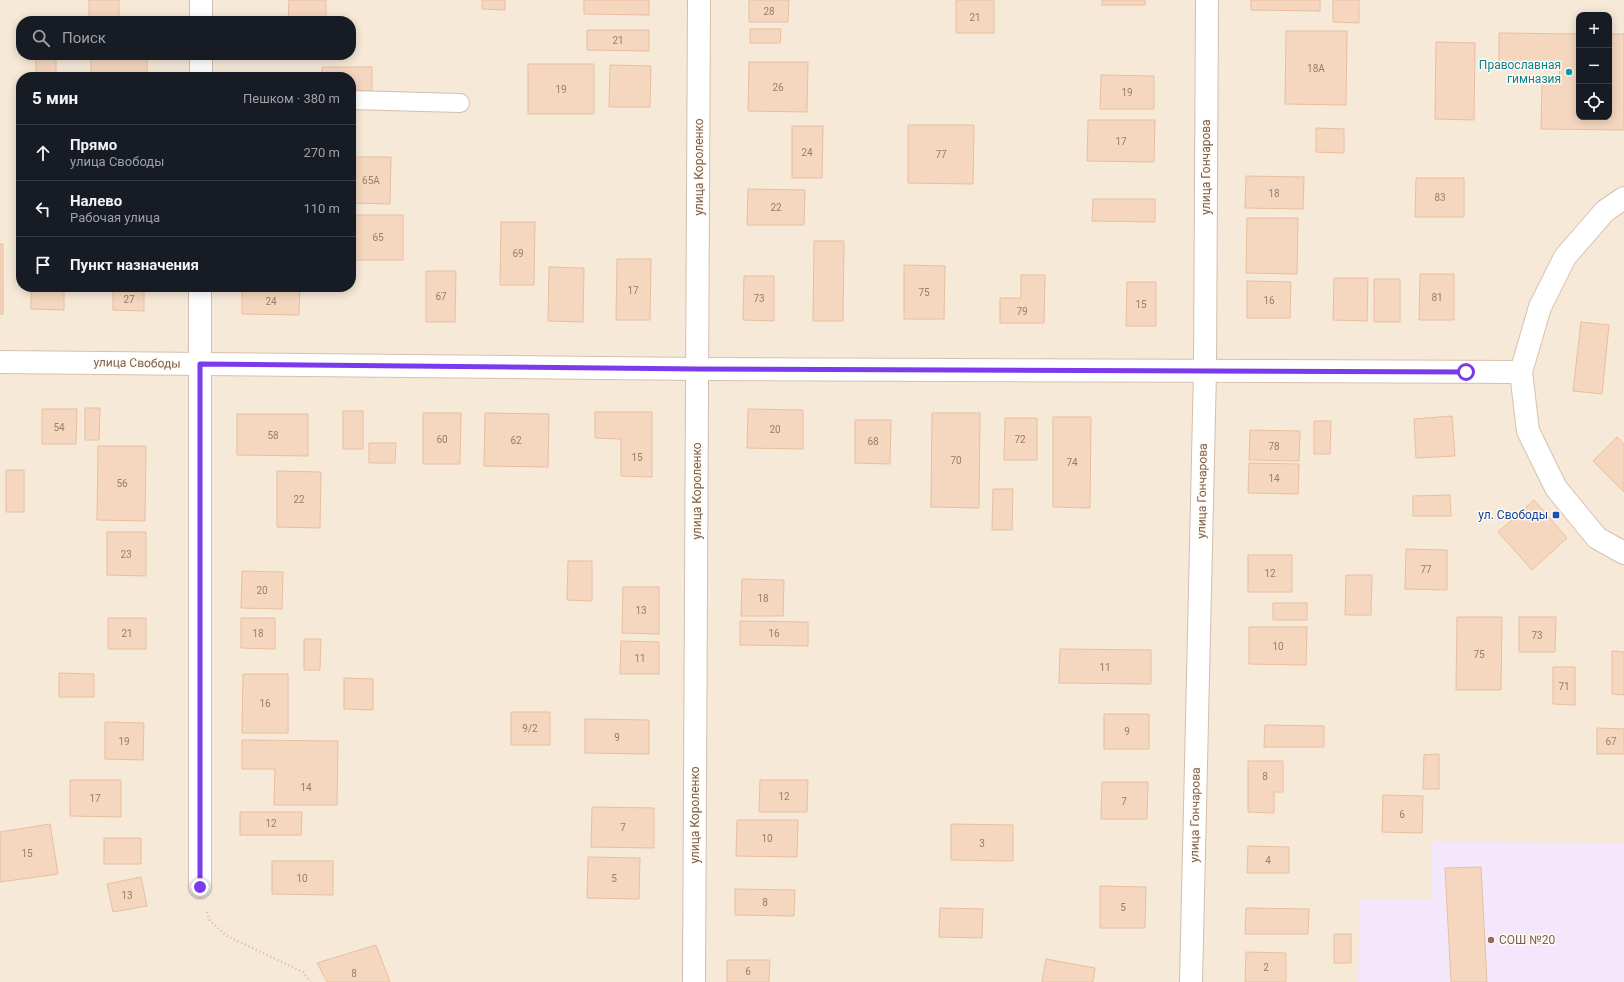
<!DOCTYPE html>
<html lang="ru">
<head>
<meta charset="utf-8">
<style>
	:root { --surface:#171b24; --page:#20242c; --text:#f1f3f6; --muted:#9ea1a6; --line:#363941 }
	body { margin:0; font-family:Roboto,sans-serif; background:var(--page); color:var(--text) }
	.controls { position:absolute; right:12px; top:12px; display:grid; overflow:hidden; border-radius:8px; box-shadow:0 2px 10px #0003 }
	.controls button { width:36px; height:36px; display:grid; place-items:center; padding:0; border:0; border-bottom:1px solid var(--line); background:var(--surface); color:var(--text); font:20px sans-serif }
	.stop { position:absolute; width:12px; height:12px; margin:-9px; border:3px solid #7c3aed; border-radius:50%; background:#fff }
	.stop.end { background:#7c3aed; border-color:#fff; box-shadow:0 1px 4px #0008 }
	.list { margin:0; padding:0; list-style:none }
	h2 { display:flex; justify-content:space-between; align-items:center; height:52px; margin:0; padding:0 16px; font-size:17px }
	h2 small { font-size:13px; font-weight:400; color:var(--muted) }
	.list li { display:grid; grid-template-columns:26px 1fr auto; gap:12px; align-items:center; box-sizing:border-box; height:56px; padding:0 16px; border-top:1px solid var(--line) }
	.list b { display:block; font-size:15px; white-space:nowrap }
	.list p { margin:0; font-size:13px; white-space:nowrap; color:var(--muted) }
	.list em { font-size:13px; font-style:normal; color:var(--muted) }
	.icon { flex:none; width:22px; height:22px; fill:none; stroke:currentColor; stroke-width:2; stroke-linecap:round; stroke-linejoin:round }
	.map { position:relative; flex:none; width:1624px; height:982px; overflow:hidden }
	.search { position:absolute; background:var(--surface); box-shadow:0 2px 10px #0003; left:16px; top:16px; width:340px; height:44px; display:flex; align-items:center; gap:10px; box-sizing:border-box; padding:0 14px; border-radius:16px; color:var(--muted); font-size:15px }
	.panel { position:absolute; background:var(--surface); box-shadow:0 2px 10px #0003; left:16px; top:72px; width:340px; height:220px; border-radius:16px }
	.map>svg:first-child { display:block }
</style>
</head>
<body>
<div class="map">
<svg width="1624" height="982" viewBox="0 0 1624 982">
	<rect width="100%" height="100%" fill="#fef7ea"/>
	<path fill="#f6e9d8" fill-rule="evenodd" d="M 0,0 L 1624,0 L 1624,982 L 0,982 ZM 1579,15 L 1609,15 L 1609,117 L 1579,117 ZM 21,21 L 351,21 L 351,55 L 21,55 ZM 21,77 L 351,77 L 351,287 L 21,287 Z"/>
	<path fill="#f4e6fb" d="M 1431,842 L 1624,843 L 1624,982 L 1358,982 L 1360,899 L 1431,899 Z"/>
	<path fill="#f5d7c0" stroke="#e9be9f" d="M 89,0 L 119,0 L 119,21 L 89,21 Z
		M 289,0 L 326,0 L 326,21 L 288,21 Z
		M 482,0 L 505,0 L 505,10 L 482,9 Z
		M 584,0 L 649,0 L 649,15 L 584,14 Z
		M 749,0 L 789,0 L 788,22 L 749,22 Z
		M 956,0 L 994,0 L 994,33 L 956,33 Z
		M 1102,0 L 1145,0 L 1145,5 L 1102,5 Z
		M 1251,0 L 1320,0 L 1320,11 L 1251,10 Z
		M 1333,0 L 1359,0 L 1359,23 L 1333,22 Z
		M 750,29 L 781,29 L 780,43 L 750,43 Z
		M 587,30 L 649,30 L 649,51 L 587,50 Z
		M 1286,31 L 1347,31 L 1346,105 L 1285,104 Z
		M 1499,33 L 1579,34 L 1579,117 L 1609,117 L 1609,34 L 1624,34 L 1624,130 L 1541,129 L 1542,82 L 1559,82 L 1560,63 L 1499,62 Z
		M 1436,42 L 1475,43 L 1474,120 L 1435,119 Z
		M 36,55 L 56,55 L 56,77 L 36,77 Z
		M 91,55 L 147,55 L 147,77 L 91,77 Z
		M 288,55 L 326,55 L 326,59 L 288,59 Z
		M 749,62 L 808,62 L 807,112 L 748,111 Z
		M 528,64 L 594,64 L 594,114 L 528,114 Z
		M 610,65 L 651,66 L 650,107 L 609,107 Z
		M 322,67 L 372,67 L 372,91 L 351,91 L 351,77 L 322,77 Z
		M 1101,75 L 1154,76 L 1154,109 L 1100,109 Z
		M 1088,120 L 1155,120 L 1154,162 L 1087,161 Z
		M 908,125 L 974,125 L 973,184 L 908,183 Z
		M 792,126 L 823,126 L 822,178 L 792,178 Z
		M 1316,128 L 1344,129 L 1344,153 L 1316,152 Z
		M 351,157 L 391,157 L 390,204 L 351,203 Z
		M 1246,176 L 1304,177 L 1303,209 L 1245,208 Z
		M 1416,178 L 1464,178 L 1464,217 L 1415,217 Z
		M 748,189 L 805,190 L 804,225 L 747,225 Z
		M 1093,199 L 1155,199 L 1155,222 L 1092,221 Z
		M 353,215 L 403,215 L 403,260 L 352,260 Z
		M 1247,218 L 1298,218 L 1297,274 L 1246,273 Z
		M 501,222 L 535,222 L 534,285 L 500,285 Z
		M 814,241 L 844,241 L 843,321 L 813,321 Z
		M 0,244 L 3,244 L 3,314 L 0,314 Z
		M 617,259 L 651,259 L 650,320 L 616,320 Z
		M 904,265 L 945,266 L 944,319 L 904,319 Z
		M 549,267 L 584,268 L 583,322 L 548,321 Z
		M 426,271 L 456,271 L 455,322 L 426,322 Z
		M 1420,274 L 1454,274 L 1454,320 L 1419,320 Z
		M 1021,275 L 1045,275 L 1044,323 L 1000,323 L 1000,298 L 1021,298 Z
		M 744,276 L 774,276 L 774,321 L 743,320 Z
		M 1334,278 L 1368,278 L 1367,321 L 1333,320 Z
		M 1374,279 L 1400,279 L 1400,322 L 1374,322 Z
		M 1247,281 L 1291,282 L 1290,318 L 1247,318 Z
		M 1127,282 L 1156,282 L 1156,326 L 1126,326 Z
		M 31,287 L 64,287 L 64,310 L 31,309 Z
		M 113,287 L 144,287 L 144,311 L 113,310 Z
		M 242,287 L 300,287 L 299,315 L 242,314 Z
		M 1581,322 L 1609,325 L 1602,394 L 1573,391 Z
		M 85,408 L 100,408 L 99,440 L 85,440 Z
		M 42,409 L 77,409 L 76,444 L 42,444 Z
		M 748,409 L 803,410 L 803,449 L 747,448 Z
		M 343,411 L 363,411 L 363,449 L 343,449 Z
		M 595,412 L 652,412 L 652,477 L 621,476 L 621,439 L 595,438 Z
		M 423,413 L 461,413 L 460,464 L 423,464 Z
		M 485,413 L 549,414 L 548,467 L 484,466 Z
		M 932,413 L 980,413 L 979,508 L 931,507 Z
		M 237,414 L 308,414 L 308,456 L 237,455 Z
		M 1452,416 L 1455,456 L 1416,458 L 1414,419 Z
		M 1053,417 L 1091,417 L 1090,508 L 1053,507 Z
		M 1005,418 L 1037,418 L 1037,460 L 1004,460 Z
		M 855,420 L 891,420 L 890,464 L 855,463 Z
		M 1314,421 L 1331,421 L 1330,454 L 1314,454 Z
		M 1250,430 L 1300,431 L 1299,461 L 1249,460 Z
		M 1617,437 L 1624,444 L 1624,492 L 1593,461 Z
		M 369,443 L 396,443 L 395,463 L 369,463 Z
		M 98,446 L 146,446 L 145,521 L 97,520 Z
		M 1249,463 L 1299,464 L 1298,494 L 1248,493 Z
		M 6,470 L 24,470 L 24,512 L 6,512 Z
		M 277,471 L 321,472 L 320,528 L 277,527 Z
		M 993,489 L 1013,489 L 1012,530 L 992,530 Z
		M 1450,495 L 1451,516 L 1413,516 L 1413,496 Z
		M 1534,500 L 1567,538 L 1532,570 L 1498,532 Z
		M 107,532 L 146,532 L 146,576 L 107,575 Z
		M 1406,549 L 1447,550 L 1447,590 L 1405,589 Z
		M 1248,555 L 1292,555 L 1292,592 L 1248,592 Z
		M 568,561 L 592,561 L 592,601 L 567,600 Z
		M 242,571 L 283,572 L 282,609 L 241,608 Z
		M 1346,575 L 1372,575 L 1371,615 L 1345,615 Z
		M 742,579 L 784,580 L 783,616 L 741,616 Z
		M 623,587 L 659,587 L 659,634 L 622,633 Z
		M 1273,603 L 1307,603 L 1307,620 L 1273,620 Z
		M 1457,617 L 1502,617 L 1501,690 L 1456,690 Z
		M 1519,617 L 1556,617 L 1555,652 L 1519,652 Z
		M 108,618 L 146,618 L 146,649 L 108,649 Z
		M 241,618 L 275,618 L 275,649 L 241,648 Z
		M 740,621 L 808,622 L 808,646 L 740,645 Z
		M 1249,627 L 1307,627 L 1306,665 L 1249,664 Z
		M 304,639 L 321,639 L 320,670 L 304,670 Z
		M 621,641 L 659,642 L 659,674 L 620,674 Z
		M 1060,649 L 1151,650 L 1151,684 L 1059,683 Z
		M 1612,651 L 1624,652 L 1624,695 L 1612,694 Z
		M 1553,667 L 1575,667 L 1575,705 L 1553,704 Z
		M 59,673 L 94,674 L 94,697 L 59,697 Z
		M 243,674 L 288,674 L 288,733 L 242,733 Z
		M 344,678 L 373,679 L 373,710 L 344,709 Z
		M 511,712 L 550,712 L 550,745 L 511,745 Z
		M 1104,714 L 1149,714 L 1149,749 L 1104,749 Z
		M 585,719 L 649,720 L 649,754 L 585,753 Z
		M 105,722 L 144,723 L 143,760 L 105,759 Z
		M 1265,725 L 1324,726 L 1324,747 L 1264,747 Z
		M 1597,728 L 1624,729 L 1624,754 L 1597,754 Z
		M 242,740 L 338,741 L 337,805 L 274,805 L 275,769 L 242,769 Z
		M 1439,754 L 1439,789 L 1423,789 L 1424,755 Z
		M 1248,761 L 1283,761 L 1283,792 L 1274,792 L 1274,813 L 1248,812 Z
		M 70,780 L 121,780 L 121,817 L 70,816 Z
		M 760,780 L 808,780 L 807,812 L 759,812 Z
		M 1102,782 L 1148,782 L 1147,819 L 1101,819 Z
		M 1383,795 L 1423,796 L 1422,833 L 1382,832 Z
		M 592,807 L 654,808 L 654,848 L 591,847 Z
		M 240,812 L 302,812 L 301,835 L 240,835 Z
		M 737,820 L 798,820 L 797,857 L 736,856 Z
		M 50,824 L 58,874 L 0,882 L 0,832 Z
		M 951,824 L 1013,825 L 1013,861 L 951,860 Z
		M 104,838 L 141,838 L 141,864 L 104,864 Z
		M 1248,846 L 1289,847 L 1289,873 L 1247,873 Z
		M 588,857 L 640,858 L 639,899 L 587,898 Z
		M 272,861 L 333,861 L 333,895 L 272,894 Z
		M 1481,867 L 1487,982 L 1451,982 L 1445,868 Z
		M 141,877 L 147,906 L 113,912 L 107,884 Z
		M 1100,886 L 1146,887 L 1145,928 L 1100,928 Z
		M 735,889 L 795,890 L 794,916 L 735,915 Z
		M 940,908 L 983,909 L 982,938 L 939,937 Z
		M 1246,908 L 1309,909 L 1308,934 L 1245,934 Z
		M 1334,934 L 1351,934 L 1351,963 L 1334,963 Z
		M 376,945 L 390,982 L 327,982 L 317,963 Z
		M 1246,952 L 1286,953 L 1286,982 L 1245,982 Z
		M 1046,959 L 1095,968 L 1093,982 L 1042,982 Z
		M 727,960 L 770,960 L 769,982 L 727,982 Z"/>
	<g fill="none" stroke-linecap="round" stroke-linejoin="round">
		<g stroke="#d2bfae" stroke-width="20">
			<path id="lane" d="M 351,100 L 460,103"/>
		</g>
		<g stroke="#d2bfae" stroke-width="24">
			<path id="street" d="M 201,21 L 201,0
				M 201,77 L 201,55
				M 200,887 L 200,287
				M 694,982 L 699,0
				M 1191,982 L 1205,371 L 1207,0"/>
		</g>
		<g stroke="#d7c1ae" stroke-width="24">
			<path id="secondary" d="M 1624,198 L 1605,211 L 1565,257 L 1540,307 L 1521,372 L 1528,431 L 1556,488 L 1597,538 L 1624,553
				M 0,362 L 698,369 L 1521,372"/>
		</g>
		<path stroke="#dbbaa2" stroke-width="2.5" stroke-dasharray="1 3" stroke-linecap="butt" d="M 207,912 L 210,921 L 227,936 L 303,972 L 310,982"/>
		<use href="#lane" stroke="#fff" stroke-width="18"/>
		<use href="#street" stroke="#fff" stroke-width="22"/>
		<use href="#secondary" stroke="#fff" stroke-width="22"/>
	</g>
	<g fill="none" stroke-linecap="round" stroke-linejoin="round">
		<path stroke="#7c3aed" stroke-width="5" d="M 200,887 L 200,364 L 698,369 L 1466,372"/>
	</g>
	<circle fill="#0f9aa8" stroke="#fffaf2" stroke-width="1.5" cx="1569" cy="72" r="4"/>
	<rect fill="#1a4fb4" stroke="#fffaf2" stroke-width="1.5" x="1552" y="511" width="8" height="8" rx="2"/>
	<circle fill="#8d6e63" stroke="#fffaf2" stroke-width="1.5" cx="1491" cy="940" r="4"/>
	<g text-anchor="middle" stroke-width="3" stroke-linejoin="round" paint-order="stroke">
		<g font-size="10" fill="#9a7c68">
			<text x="769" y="15">28</text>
			<text x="975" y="21">21</text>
			<text x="618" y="44">21</text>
			<text x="1316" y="72">18А</text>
			<text x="778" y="91">26</text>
			<text x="561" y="93">19</text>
			<text x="1127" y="96">19</text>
			<text x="1121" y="145">17</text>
			<text x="807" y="156">24</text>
			<text x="941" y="158">77</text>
			<text x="371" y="184">65А</text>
			<text x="1274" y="197">18</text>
			<text x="1440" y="201">83</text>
			<text x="776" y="211">22</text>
			<text x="378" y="241">65</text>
			<text x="518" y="257">69</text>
			<text x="633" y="294">17</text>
			<text x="924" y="296">75</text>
			<text x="441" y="300">67</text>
			<text x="1437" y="301">81</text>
			<text x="759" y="302">73</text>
			<text x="129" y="303">27</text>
			<text x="1269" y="304">16</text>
			<text x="271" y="305">24</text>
			<text x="1141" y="308">15</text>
			<text x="1022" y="315">79</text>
			<text x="59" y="431">54</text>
			<text x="775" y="433">20</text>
			<text x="273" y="439">58</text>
			<text x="442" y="443">60</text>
			<text x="1020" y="443">72</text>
			<text x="516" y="444">62</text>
			<text x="873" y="445">68</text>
			<text x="1274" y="450">78</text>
			<text x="637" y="461">15</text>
			<text x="956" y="464">70</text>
			<text x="1072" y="466">74</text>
			<text x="1274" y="482">14</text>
			<text x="122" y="487">56</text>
			<text x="299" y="503">22</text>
			<text x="126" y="558">23</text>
			<text x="1426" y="573">77</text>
			<text x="1270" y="577">12</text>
			<text x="262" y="594">20</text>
			<text x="763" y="602">18</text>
			<text x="641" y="614">13</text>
			<text x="127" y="637">21</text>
			<text x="258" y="637">18</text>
			<text x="774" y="637">16</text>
			<text x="1537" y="639">73</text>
			<text x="1278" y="650">10</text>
			<text x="1479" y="658">75</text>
			<text x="640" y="662">11</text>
			<text x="1105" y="671">11</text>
			<text x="1564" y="690">71</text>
			<text x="265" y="707">16</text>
			<text x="530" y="732">9/2</text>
			<text x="1127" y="735">9</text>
			<text x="617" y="741">9</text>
			<text x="124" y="745">19</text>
			<text x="1611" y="745">67</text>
			<text x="1265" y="780">8</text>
			<text x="306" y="791">14</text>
			<text x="784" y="800">12</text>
			<text x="95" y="802">17</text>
			<text x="1124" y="805">7</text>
			<text x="1402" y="818">6</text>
			<text x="271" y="827">12</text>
			<text x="623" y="831">7</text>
			<text x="767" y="842">10</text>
			<text x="982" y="847">3</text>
			<text x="27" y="857">15</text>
			<text x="1268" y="864">4</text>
			<text x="302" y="882">10</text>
			<text x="614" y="882">5</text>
			<text x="127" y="899">13</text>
			<text x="765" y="906">8</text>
			<text x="1123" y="911">5</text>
			<text x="1266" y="971">2</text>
			<text x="748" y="975">6</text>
			<text x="354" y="977">8</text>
		</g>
		<g font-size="12" fill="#0d838f" stroke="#fffaf2" text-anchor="end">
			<text x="1561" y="69">Православная<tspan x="1561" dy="14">гимназия</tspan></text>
		</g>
		<g font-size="12" fill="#7b5e4b" stroke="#fffaf2">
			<text transform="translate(699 167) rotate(-90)" y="4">улица Короленко</text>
			<text transform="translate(1206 167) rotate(-90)" y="4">улица Гончарова</text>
			<text transform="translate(137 363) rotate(1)" y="4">улица Свободы</text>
			<text transform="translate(697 491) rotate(-90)" y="4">улица Короленко</text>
			<text transform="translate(1202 491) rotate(-89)" y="4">улица Гончарова</text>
			<text transform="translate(695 815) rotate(-90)" y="4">улица Короленко</text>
			<text transform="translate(1195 815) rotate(-89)" y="4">улица Гончарова</text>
		</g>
		<g font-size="12" fill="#164399" stroke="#fffaf2" text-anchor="end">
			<text x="1548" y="519">ул. Свободы</text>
		</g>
		<g font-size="12" fill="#785e54" stroke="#fffaf2" text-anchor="start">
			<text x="1499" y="944">СОШ №20</text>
		</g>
	</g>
</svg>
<div class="controls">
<button>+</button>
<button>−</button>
<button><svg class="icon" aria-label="locate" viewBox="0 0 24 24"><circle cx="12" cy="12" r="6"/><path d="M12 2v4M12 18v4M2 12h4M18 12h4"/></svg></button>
</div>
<div class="stop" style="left:1466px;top:372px"></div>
<div class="stop end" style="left:200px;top:887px"></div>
<div class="search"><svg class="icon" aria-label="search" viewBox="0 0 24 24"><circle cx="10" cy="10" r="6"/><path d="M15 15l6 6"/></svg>Поиск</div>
<section class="panel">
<h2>5 мин<small>Пешком · 380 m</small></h2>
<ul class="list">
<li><svg class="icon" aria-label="ahead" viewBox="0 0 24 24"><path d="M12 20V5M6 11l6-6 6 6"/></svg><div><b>Прямо</b><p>улица Свободы</p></div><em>270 m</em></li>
<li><svg class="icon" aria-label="left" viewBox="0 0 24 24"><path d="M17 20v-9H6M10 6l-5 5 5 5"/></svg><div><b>Налево</b><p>Рабочая улица</p></div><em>110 m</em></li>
<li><svg class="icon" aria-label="arrive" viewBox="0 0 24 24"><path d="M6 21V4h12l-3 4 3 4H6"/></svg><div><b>Пункт назначения</b></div></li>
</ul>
</section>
</div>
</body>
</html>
